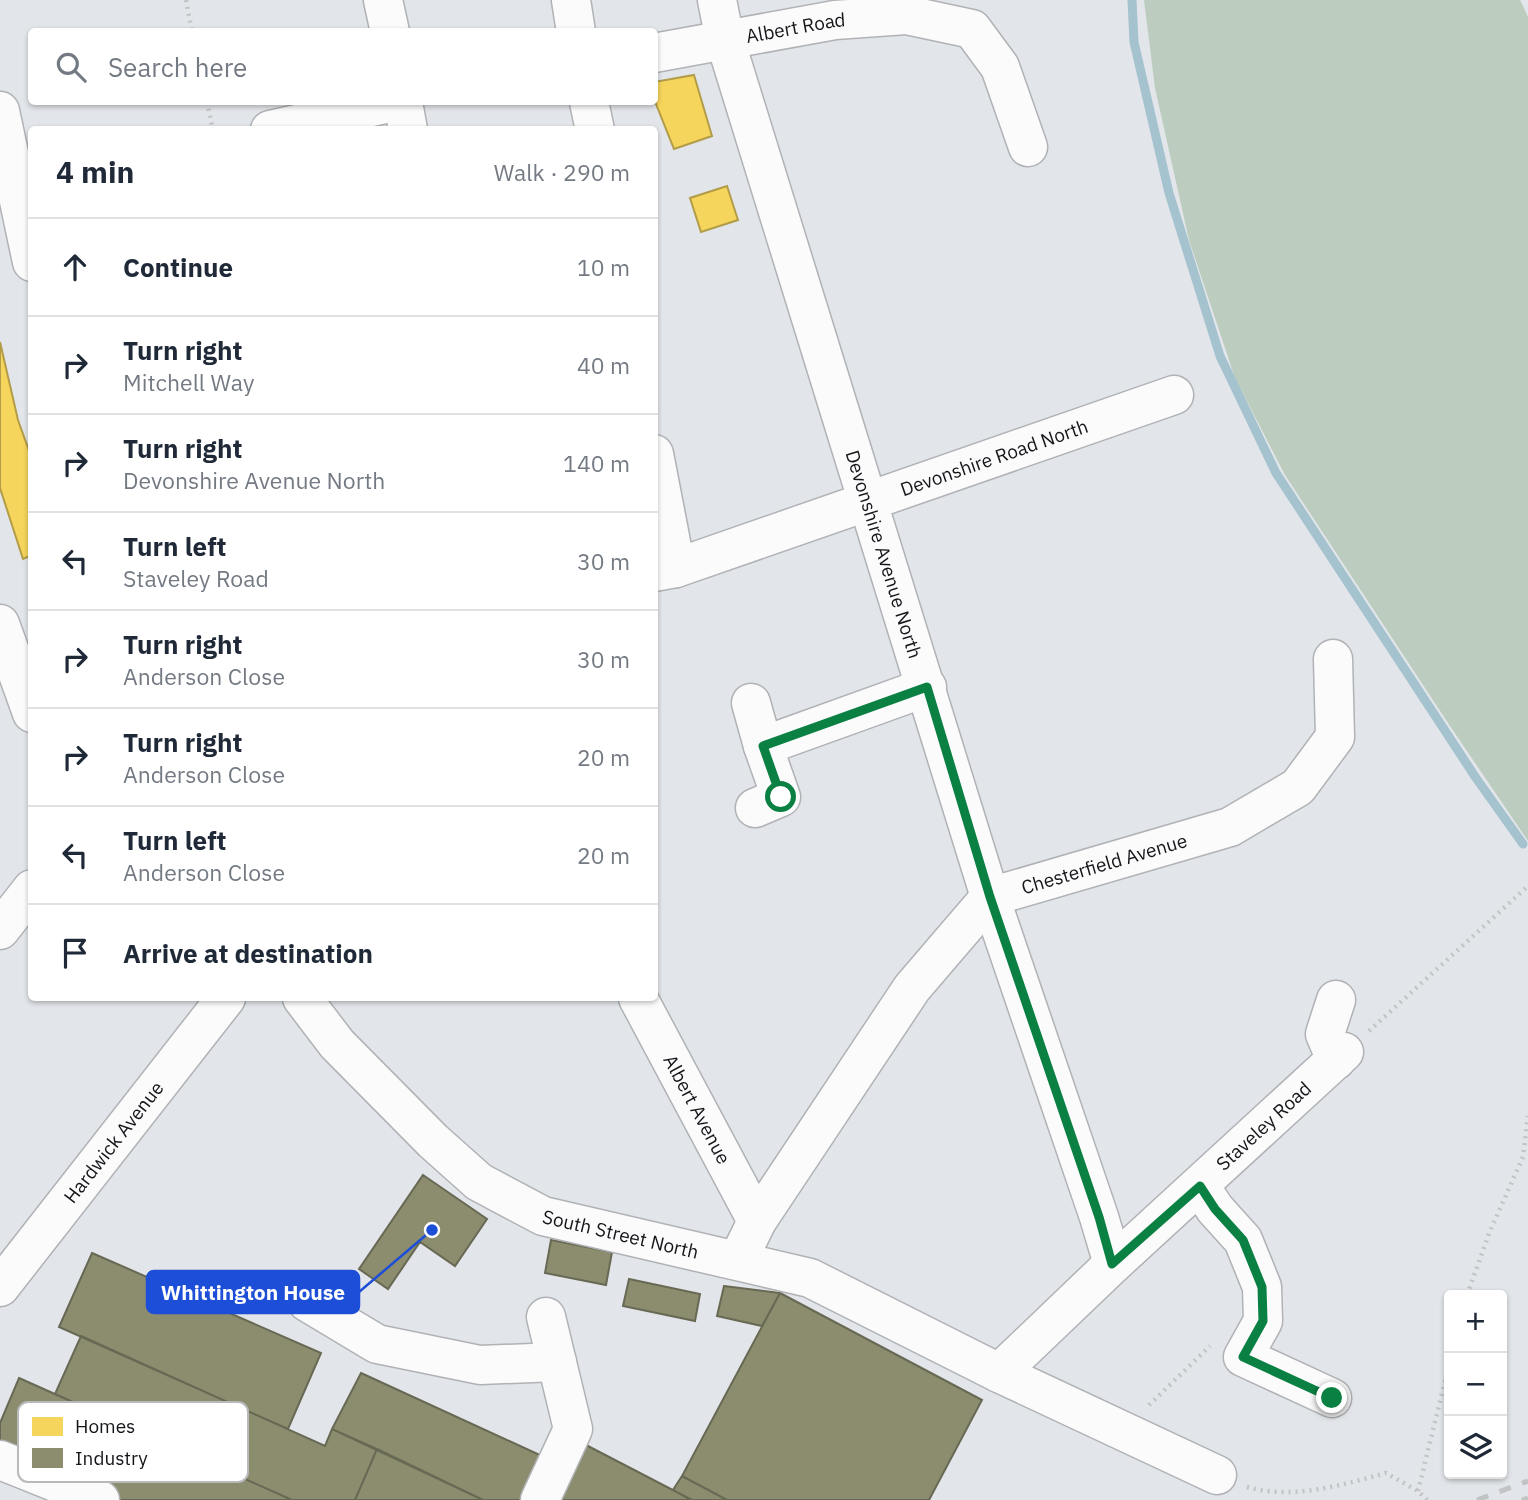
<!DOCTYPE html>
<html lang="en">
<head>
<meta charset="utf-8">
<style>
	:root { --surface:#fff; --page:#f6f6f7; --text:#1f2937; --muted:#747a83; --line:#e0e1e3 }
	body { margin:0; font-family:"IBM Plex Sans",sans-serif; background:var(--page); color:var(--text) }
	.controls { position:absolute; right:21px; bottom:21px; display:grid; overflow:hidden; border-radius:7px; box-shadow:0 2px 5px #0004 }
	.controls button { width:63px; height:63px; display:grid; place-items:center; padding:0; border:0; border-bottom:2px solid var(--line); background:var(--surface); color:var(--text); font:35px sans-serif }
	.stop { position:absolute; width:21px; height:21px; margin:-16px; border:5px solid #0b8043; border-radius:50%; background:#fff }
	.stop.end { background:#0b8043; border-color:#fff; box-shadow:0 2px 7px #0008 }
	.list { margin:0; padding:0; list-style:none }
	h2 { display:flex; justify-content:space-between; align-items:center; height:91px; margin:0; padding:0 28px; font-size:30px }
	h2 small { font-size:23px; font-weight:400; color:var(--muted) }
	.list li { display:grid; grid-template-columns:46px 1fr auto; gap:21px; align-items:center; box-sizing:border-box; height:98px; padding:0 28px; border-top:2px solid var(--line) }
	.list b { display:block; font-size:26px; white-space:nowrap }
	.list p { margin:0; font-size:23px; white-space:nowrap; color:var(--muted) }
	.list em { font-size:23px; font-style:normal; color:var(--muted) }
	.icon { flex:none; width:38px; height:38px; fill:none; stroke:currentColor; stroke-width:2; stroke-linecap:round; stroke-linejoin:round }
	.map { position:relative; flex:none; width:1528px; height:1500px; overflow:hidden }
	.search { position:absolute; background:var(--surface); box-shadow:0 2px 5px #0004; left:28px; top:28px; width:630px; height:77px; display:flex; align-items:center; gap:18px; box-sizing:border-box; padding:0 24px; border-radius:7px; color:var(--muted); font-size:26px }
	.panel { position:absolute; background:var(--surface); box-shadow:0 2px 5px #0004; left:28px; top:126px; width:630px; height:875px; border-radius:7px }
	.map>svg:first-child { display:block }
</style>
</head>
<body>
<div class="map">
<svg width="1528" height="1500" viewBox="0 0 1528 1500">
	<rect width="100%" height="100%" fill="#e2e5e9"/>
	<path fill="#bcccbe" d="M 1144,0 L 1520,0 L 1528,17 L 1528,841 L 1450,726 L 1285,475 L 1235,378 L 1189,240 L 1155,88 Z"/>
	<path fill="#f6d55c" stroke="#b29c48" stroke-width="2" d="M 694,75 L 712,136 L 674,149 L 654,99 L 654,82 Z
		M 727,186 L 738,220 L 701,232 L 690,198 Z
		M 0,342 L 18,420 L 32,459 L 32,555 L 23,559 L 0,488 Z"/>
	<path fill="#8c8c6e" stroke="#686954" stroke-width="2" d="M 423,1175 L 487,1219 L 455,1266 L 420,1242 L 388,1289 L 359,1269 Z
		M 551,1240 L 612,1252 L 606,1285 L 545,1273 Z
		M 92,1253 L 321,1353 L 288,1429 L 59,1327 Z
		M 629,1279 L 700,1294 L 695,1321 L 623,1306 Z
		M 724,1286 L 780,1293 L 762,1326 L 717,1316 Z
		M 780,1293 L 982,1400 L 929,1500 L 727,1500 L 682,1476 Z
		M 81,1336 L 325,1446 L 332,1429 L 377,1449 L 355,1500 L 292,1500 L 55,1394 Z
		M 361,1373 L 542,1456 L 522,1500 L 483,1500 L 332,1429 Z
		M 19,1378 L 292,1500 L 120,1500 L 0,1449 L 0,1423 Z
		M 586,1445 L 692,1500 L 557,1500 Z
		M 377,1449 L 483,1500 L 355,1500 Z
		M 682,1476 L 727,1500 L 691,1500 L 673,1490 Z"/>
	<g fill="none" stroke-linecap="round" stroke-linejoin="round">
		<path stroke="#a5c2cf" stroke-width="9" d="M 1132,0 L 1134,42 L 1169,193 L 1220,356 L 1276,473 L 1476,778 L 1523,844"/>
		<g stroke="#b0b2b5" stroke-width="41">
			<g id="minor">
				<path d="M 383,0 L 390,32"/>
				<path d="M 571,0 L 576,32"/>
				<path id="s1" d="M 717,0 L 725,40 L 990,897 L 1099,1217 L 1113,1264"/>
				<path id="s2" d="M 654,53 L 835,20 L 906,15 L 972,29 L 1000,67 L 1028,147"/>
				<path d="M 403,102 L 408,130"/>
				<path d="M 589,102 L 595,130"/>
				<path d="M 0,111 L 32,262"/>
				<path d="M 270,130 L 394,102"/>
				<path d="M 654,454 L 676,568"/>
				<path id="s3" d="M 654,572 L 676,568 L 1174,395"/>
				<path d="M 0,624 L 32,713"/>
				<path d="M 751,703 L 763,746 L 781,797 L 755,808"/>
				<path d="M 763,746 L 927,687"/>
				<path d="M 0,930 L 32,889"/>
				<path id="s4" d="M 302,998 L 337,1044 L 433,1141 L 479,1182 L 543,1216 L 810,1278 L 999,1373 L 1217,1475"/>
				<path id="s5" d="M 638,998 L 757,1221"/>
				<path d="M 1336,1060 L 1325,1034 L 1336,1000"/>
				<path d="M 1200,1186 L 1215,1209 L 1243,1240 L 1262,1287 L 1263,1321 L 1243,1357 L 1332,1398"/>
				<path id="s6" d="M 738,1260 L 757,1221 L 912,988 L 990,897 L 1230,827 L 1298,787 L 1335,737 L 1333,659"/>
				<path id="s7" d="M 0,1287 L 226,998"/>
				<path d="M 307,1302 L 377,1344 L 480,1365 L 557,1362"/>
				<path id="s8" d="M 999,1373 L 1113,1264 L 1344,1052"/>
				<path d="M 0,1460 L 100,1500"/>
				<path d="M 540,1500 L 573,1429 L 546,1317"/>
			</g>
		</g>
		<path stroke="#c2c3c4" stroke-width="4.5" stroke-dasharray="2 5" stroke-linecap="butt" d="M 186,0 L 192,32
			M 207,102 L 213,130
			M 1369,1031 L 1528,886
			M 1467,1295 L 1490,1231 L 1523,1157 L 1528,1116
			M 1149,1405 L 1210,1346
			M 1247,1487 C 1292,1500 1342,1485 1386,1473 L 1418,1491 L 1427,1500
			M 1418,1491 L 1449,1365"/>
		<use href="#minor" stroke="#fbfbfc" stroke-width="38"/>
		<path stroke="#c2c3c4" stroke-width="5" stroke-dasharray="12 12" stroke-linecap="butt" d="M 1477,1500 L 1528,1481
			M 1522,1500 L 1528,1498"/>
	</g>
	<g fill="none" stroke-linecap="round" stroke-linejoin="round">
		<path stroke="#0b8043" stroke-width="9" d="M 781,797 L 763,746 L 927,687 L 990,897 L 1099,1217 L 1112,1264 L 1200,1186 L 1215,1209 L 1243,1240 L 1262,1287 L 1263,1321 L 1243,1357 L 1332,1398"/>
	</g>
	<g text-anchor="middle" stroke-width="7" stroke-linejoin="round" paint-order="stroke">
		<g font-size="19" fill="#141619" stroke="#fff">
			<text dy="7" stroke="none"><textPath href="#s2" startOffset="144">Albert Road</textPath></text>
			<text dy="7" stroke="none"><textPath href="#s3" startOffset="359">Devonshire Road North</textPath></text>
			<text dy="7" stroke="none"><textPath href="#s1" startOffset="579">Devonshire Avenue North</textPath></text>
			<text dy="7" stroke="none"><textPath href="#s6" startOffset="562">Chesterfield Avenue</textPath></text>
			<text dy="7" stroke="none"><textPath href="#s5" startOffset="126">Albert Avenue</textPath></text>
			<text dy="7" stroke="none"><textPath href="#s8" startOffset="362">Staveley Road</textPath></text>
			<text dy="7" stroke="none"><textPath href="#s7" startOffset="184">Hardwick Avenue</textPath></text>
			<text dy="7" stroke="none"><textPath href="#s4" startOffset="408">South Street North</textPath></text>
		</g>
	</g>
	<rect x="18" y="1402" width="230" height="80" rx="10" fill="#fff" stroke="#b8b9ba" stroke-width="2"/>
	<rect x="32" y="1417" width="31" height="19" fill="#f6d55c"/>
	<rect x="32" y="1448" width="31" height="20" fill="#8c8c6e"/>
	<g font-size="19" fill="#141619">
		<text x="75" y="1433">Homes</text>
		<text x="75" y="1465">Industry</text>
	</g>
	<path fill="none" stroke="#1d4ed8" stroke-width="2.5" d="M432 1230L359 1292"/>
	<circle fill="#1d4ed8" stroke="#fff" stroke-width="2.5" cx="432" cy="1230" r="7"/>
	<rect fill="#1d4ed8" stroke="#1d4ed8" stroke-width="2.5" x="147" y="1271" width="212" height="42" rx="7"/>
	<g font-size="21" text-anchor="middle" font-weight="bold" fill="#fff">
		<text x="253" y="1300">Whittington House</text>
	</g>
</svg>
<div class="controls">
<button>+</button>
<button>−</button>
<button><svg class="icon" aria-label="layers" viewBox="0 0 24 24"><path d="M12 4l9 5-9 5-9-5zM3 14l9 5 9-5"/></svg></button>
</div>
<div class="stop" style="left:781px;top:797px"></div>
<div class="stop end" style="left:1332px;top:1398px"></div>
<div class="search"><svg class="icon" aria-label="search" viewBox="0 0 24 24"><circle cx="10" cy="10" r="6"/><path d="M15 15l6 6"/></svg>Search here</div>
<section class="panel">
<h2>4 min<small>Walk · 290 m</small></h2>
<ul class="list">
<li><svg class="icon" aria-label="ahead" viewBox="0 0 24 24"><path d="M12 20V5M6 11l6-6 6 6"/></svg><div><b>Continue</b></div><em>10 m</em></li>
<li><svg class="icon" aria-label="right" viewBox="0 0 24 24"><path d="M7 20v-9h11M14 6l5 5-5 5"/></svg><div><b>Turn right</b><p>Mitchell Way</p></div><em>40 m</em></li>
<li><svg class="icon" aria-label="right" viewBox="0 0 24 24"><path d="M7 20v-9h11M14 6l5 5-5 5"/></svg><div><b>Turn right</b><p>Devonshire Avenue North</p></div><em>140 m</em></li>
<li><svg class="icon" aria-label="left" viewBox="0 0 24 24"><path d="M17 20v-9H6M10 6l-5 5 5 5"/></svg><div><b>Turn left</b><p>Staveley Road</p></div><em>30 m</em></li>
<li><svg class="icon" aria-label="right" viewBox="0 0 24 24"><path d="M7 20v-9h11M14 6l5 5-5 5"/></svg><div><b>Turn right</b><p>Anderson Close</p></div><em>30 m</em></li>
<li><svg class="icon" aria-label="right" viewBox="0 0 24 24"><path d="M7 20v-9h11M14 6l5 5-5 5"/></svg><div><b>Turn right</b><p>Anderson Close</p></div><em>20 m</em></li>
<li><svg class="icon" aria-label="left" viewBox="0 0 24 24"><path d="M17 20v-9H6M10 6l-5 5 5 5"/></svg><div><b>Turn left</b><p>Anderson Close</p></div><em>20 m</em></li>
<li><svg class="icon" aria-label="arrive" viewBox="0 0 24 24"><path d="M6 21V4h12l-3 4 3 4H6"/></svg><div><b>Arrive at destination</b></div></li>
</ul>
</section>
</div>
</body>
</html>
